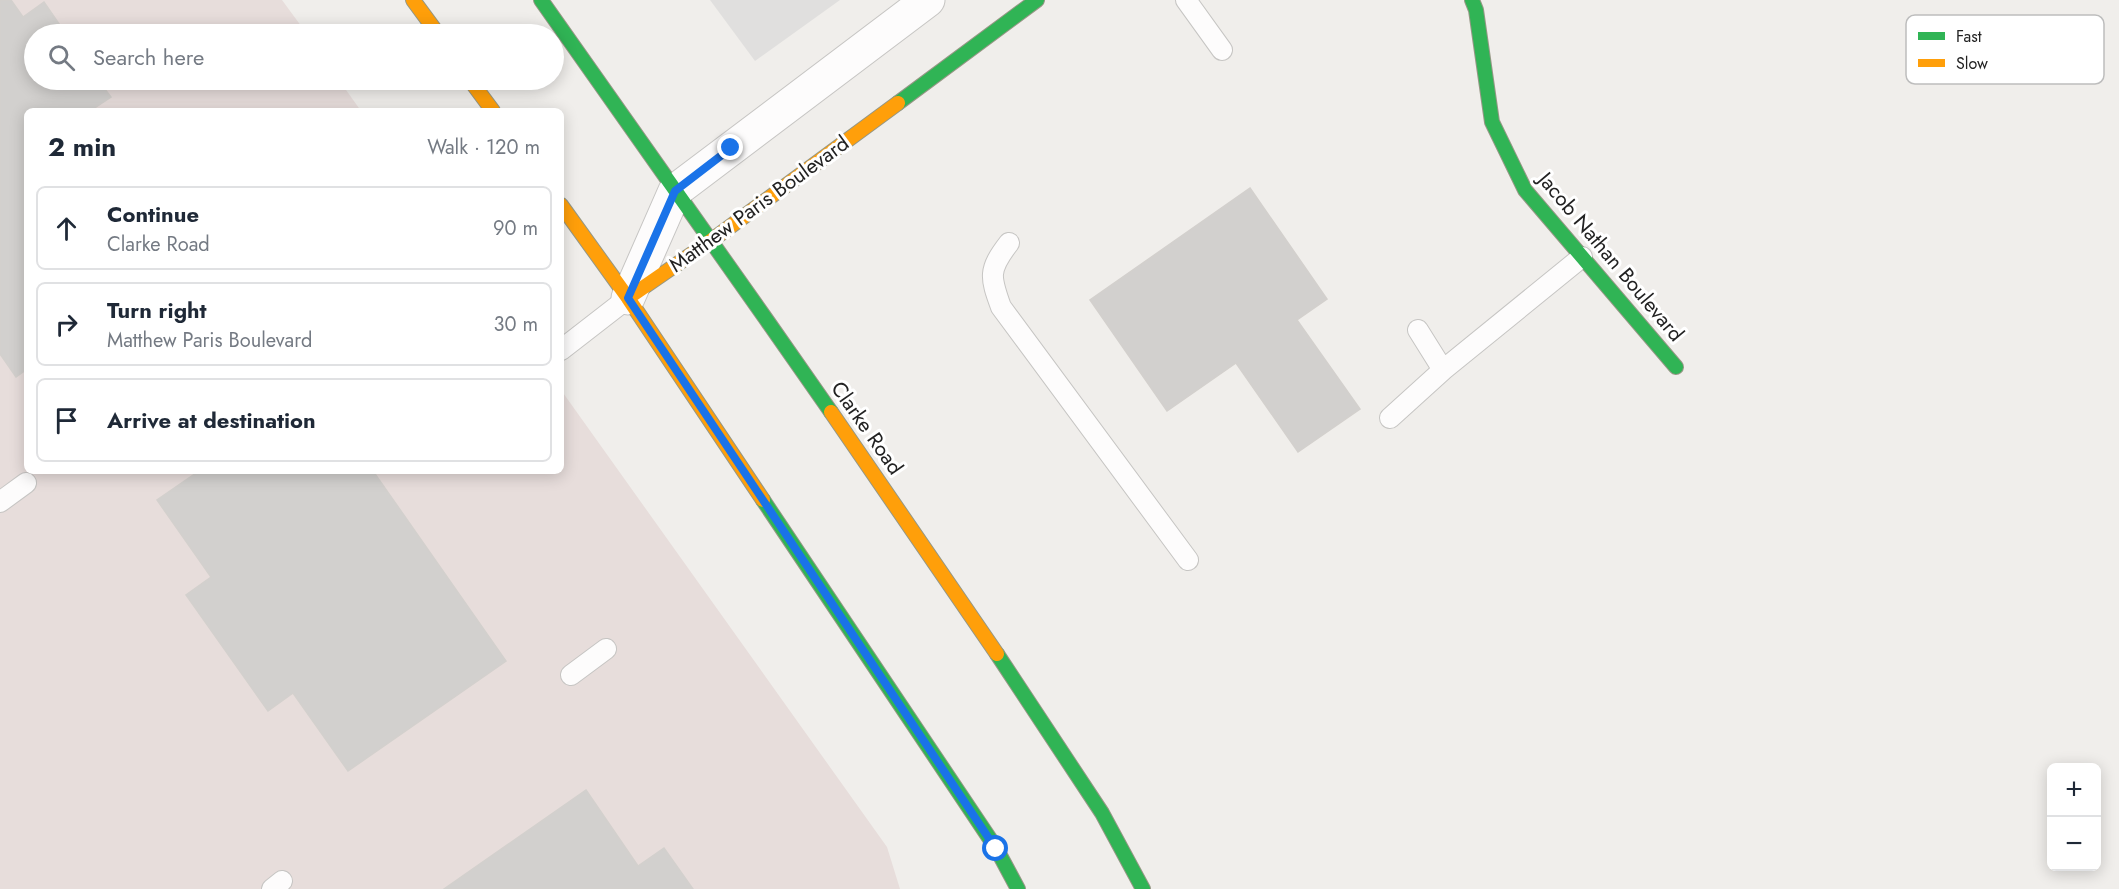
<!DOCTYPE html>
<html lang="en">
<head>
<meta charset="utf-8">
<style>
	:root { --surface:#fff; --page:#f6f6f7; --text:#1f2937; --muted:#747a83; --line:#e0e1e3 }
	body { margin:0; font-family:Jost,sans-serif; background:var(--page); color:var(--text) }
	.controls { position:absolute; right:18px; bottom:18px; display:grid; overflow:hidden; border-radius:9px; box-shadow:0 3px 15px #0003 }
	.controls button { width:54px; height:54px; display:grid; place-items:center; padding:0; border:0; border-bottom:2px solid var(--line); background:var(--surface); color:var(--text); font:30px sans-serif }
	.stop { position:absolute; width:18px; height:18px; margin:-14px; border:4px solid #1a73e8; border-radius:50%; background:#fff }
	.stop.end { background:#1a73e8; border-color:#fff; box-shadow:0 2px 6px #0008 }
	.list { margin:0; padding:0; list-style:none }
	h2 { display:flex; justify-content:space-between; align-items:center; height:78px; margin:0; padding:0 24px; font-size:26px }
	h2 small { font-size:20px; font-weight:400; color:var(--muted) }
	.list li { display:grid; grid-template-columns:39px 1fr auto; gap:18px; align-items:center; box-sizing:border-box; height:84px; margin:0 12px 12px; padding:0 12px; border:2px solid var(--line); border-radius:9px }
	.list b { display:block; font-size:22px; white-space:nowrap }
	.list p { margin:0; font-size:20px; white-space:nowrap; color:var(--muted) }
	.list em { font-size:20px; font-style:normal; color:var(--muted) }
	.icon { flex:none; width:33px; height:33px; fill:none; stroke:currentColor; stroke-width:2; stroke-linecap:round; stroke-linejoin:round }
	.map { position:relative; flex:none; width:2119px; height:889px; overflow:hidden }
	.search { position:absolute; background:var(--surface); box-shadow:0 3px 15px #0003; left:24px; top:24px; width:540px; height:66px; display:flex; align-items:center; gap:15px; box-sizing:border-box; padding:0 21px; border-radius:33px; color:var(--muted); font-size:22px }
	.panel { position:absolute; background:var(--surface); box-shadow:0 3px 15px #0003; left:24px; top:108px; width:540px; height:366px; border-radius:9px }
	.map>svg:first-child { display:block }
</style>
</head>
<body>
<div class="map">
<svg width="2119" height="889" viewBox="0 0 2119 889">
	<rect width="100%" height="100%" fill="#f0eeeb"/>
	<path fill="#e7dddb" d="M 0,0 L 282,0 L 307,34 L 34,34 L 34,80 L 339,80 L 361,111 L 27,111 L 27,471 L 561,471 L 561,390 L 887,847 L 900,889 L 0,889 Z"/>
	<path fill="#e0dfde" d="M 710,0 L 840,0 L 755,61 Z"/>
	<path fill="#d2d0ce" stroke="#d3d0cd" stroke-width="1.5" d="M 0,0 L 11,0 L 23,17 L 44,2 L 66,34 L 34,34 L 34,80 L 98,80 L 111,97 L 90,111 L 27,111 L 27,369 L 16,377 L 0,354 Z
		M 1250,188 L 1327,299 L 1297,320 L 1360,409 L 1298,452 L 1236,363 L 1167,411 L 1090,300 Z
		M 199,471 L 373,471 L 506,661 L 348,771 L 293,693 L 268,711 L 186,595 L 211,577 L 157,500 Z
		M 586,790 L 638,866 L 664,848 L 693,889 L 444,889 Z"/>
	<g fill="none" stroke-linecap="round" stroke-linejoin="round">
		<g stroke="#c6c5c3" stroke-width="22">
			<path id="lane" d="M 1186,0 L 1222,50
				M 1009,243 C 988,270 990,277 1001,307 L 1188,560
				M 1418,330 L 1443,370 L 1582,257
				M 561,350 L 628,298
				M 1390,418 L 1443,370
				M 0,502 L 26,483
				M 571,675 L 606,649
				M 272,889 L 282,881"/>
		</g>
		<g stroke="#c6c5c3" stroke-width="35">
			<path id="street" d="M 628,298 L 675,191 L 928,0"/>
		</g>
		<g stroke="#959785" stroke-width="16">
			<path id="fast" d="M 541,0 C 637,137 735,274 831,412
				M 1472,0 L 1476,10 L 1492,122 L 1525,190 L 1676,367
				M 898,103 L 1037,0
				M 763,500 L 996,848 L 1018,889
				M 997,654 L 1102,813 L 1143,889"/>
		</g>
		<g stroke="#959785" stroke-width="16">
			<path id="slow" d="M 413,0 L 438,34
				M 470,80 L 493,111
				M 561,205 L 628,298 L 763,500
				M 628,298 L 712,240 L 898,103
				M 831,412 L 997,654"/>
		</g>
		<use href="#lane" stroke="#fdfcfc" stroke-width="20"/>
		<use href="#street" stroke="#fdfcfc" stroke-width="33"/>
		<use href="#fast" stroke="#30b455" stroke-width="14"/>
		<use href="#slow" stroke="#ff9f0a" stroke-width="14"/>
	</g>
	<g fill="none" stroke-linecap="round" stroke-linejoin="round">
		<path stroke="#1a73e8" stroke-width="8" d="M 731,148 L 675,191 L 628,298 L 996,849"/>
	</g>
	<g text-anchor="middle" stroke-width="6" stroke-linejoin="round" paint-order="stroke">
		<g font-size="21" fill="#222" stroke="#fff">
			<text transform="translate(759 204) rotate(-36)" y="7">Matthew Paris Boulevard</text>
			<text transform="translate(1611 257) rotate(50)" y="7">Jacob Nathan Boulevard</text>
			<text transform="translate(867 428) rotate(55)" y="7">Clarke Road</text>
		</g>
	</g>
	<rect x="1906" y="15" width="198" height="69" rx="9" fill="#fff" stroke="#bdbdbd" stroke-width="1.5"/>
	<rect x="1918" y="32" width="27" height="8" fill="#30b455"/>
	<rect x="1918" y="59" width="27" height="8" fill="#ff9f0a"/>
	<g font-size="16" fill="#222">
		<text x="1956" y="42">Fast</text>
		<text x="1956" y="69">Slow</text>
	</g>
</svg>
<div class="controls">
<button>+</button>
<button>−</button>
</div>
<div class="stop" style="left:996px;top:849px"></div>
<div class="stop end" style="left:731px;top:148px"></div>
<div class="search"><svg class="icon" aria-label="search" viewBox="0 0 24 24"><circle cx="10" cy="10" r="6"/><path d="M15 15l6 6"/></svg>Search here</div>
<section class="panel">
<h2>2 min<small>Walk · 120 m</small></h2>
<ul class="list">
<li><svg class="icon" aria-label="ahead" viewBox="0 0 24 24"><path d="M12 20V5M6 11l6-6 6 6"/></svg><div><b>Continue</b><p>Clarke Road</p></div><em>90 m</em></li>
<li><svg class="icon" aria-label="right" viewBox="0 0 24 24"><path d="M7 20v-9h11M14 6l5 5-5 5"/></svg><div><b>Turn right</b><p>Matthew Paris Boulevard</p></div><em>30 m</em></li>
<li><svg class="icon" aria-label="arrive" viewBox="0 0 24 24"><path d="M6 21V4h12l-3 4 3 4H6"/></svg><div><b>Arrive at destination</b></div></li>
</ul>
</section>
</div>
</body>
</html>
